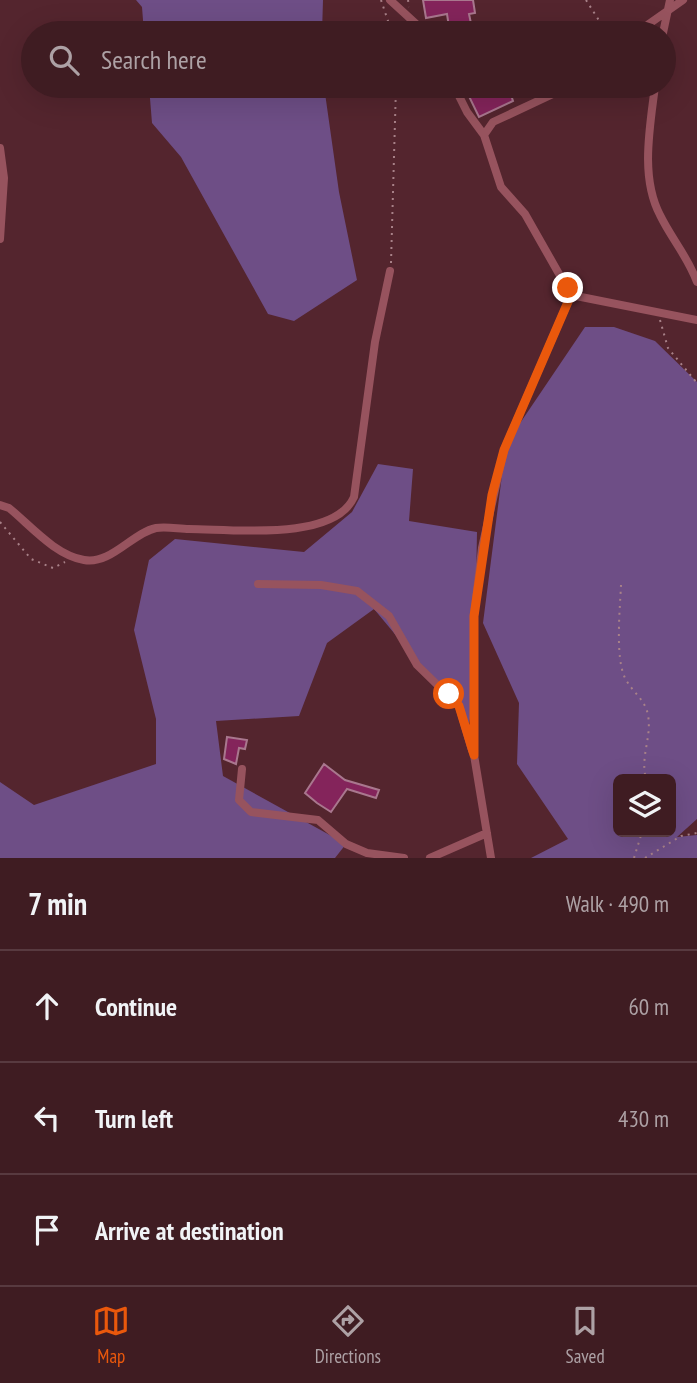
<!DOCTYPE html>
<html lang="en">
<head>
<meta charset="utf-8">
<style>
	:root { --surface:#3f1c22; --page:#4a292f; --text:#f1f3f6; --muted:#ada1a5; --line:#583a40; --accent:#ea580c }
	body { margin:0; font-family:"PT Sans Narrow",sans-serif; background:var(--page); color:var(--text) }
	.controls { position:absolute; right:21px; bottom:21px; display:grid; overflow:hidden; border-radius:10px; box-shadow:0 7px 28px #0002 }
	.controls button { width:63px; height:63px; display:grid; place-items:center; padding:0; border:0; border-bottom:2px solid var(--line); background:var(--surface); color:var(--text); font:35px sans-serif }
	.stop { position:absolute; width:21px; height:21px; margin:-16px; border:5px solid #ea580c; border-radius:50%; background:#fff }
	.stop.end { background:#ea580c; border-color:#fff; box-shadow:0 2px 7px #0008 }
	.list { margin:0; padding:0; list-style:none }
	h2 { display:flex; justify-content:space-between; align-items:center; height:91px; margin:0; padding:0 28px; font-size:30px }
	h2 small { font-size:23px; font-weight:400; color:var(--muted) }
	.list li { display:grid; grid-template-columns:46px 1fr auto; gap:21px; align-items:center; box-sizing:border-box; height:112px; padding:0 28px; border-top:2px solid var(--line) }
	.list b { display:block; font-size:26px; white-space:nowrap }
	.list em { font-size:23px; font-style:normal; color:var(--muted) }
	.icon { flex:none; width:38px; height:38px; fill:none; stroke:currentColor; stroke-width:2; stroke-linecap:round; stroke-linejoin:round }
	.map { position:relative; flex:none; width:697px; height:858px; overflow:hidden }
	.search { position:absolute; background:var(--surface); box-shadow:0 7px 28px #0002; left:21px; right:21px; top:21px; height:77px; display:flex; align-items:center; gap:18px; box-sizing:border-box; padding:0 24px; border-radius:38px; color:var(--muted); font-size:26px }
	.sheet { height:427px; background:var(--surface) }
	nav { display:flex; justify-content:space-around; align-items:center; box-sizing:border-box; height:98px; border-top:2px solid var(--line); background:var(--surface); font-size:19px; color:var(--muted) }
	nav a { display:grid; justify-items:center; gap:4px }
	nav .on { color:var(--accent) }
	.map>svg:first-child { display:block }
</style>
</head>
<body>
<div class="map">
<svg width="697" height="858" viewBox="0 0 697 858">
	<rect width="100%" height="100%" fill="#54252e"/>
	<path fill="#6e4e86" fill-rule="evenodd" d="M 136,0 L 323,0 L 322,33 L 144,33 L 142,7 Z
		M 149,86 L 324,86 L 339,192 L 357,280 L 294,321 L 268,314 L 181,157 L 152,123 Z
		M 585,327 L 614,327 L 655,341 L 697,382 L 697,819 L 677,837 L 697,835 L 697,858 L 531,858 L 568,839 L 517,764 L 519,703 L 483,623 L 506,444 ZM 618,779 L 671,779 L 671,832 L 618,832 Z
		M 378,464 L 413,469 L 409,521 L 477,532 L 474,697 L 468,729 L 456,696 L 424,669 L 374,609 L 327,643 L 299,716 L 216,721 L 223,776 L 346,844 L 335,858 L 0,858 L 0,782 L 34,805 L 156,764 L 156,719 L 134,630 L 149,560 L 175,539 L 304,552 L 352,512 Z"/>
	<path fill="#84245b" stroke="#a9778e" stroke-width="2" d="M 423,0 L 473,0 L 475,13 L 469,14 L 473,33 L 445,33 L 444,28 L 449,27 L 447,14 L 426,18 Z
		M 464,86 L 508,86 L 513,101 L 479,117 Z
		M 227,737 L 247,740 L 245,749 L 239,748 L 236,764 L 224,759 Z
		M 324,764 L 345,780 L 379,790 L 376,798 L 347,789 L 331,812 L 317,803 L 305,793 Z"/>
	<g fill="none" stroke-linecap="round" stroke-linejoin="round">
		<path stroke="#a88188" stroke-width="2" stroke-dasharray="2 5" stroke-linecap="butt" d="M 381,0 L 392,33
			M 408,0 L 409,7
			M 586,0 L 607,33
			M 391,263 L 396,86
			M 660,320 L 668,348 L 697,383
			M 0,522 L 31,559 L 53,568 L 65,562
			M 621,585 C 620,609 615,657 625,678 C 632,692 645,699 648,715 C 652,738 640,756 646,779
			M 634,858 L 642,832
			M 645,858 L 681,836 L 697,833"/>
		<path stroke="#97535e" stroke-width="8" d="M 390,0 L 426,33
			M 636,33 L 683,0
			M 663,33 L 670,0
			M 454,86 L 467,112 L 484,135 L 501,187 L 525,214 L 571,295 L 697,320
			M 655,86 C 650,127 640,177 660,215 C 671,238 688,257 697,282
			M 484,135 L 493,122 L 570,86
			M 0,148 L 4,178 L 0,239
			M 0,505 L 9,508 C 31,526 55,555 84,560 C 111,565 132,533 156,528 C 166,526 179,529 189,529 C 231,529 334,542 354,497 L 375,342 L 390,271
			M 258,584 L 321,585 L 357,591 L 389,616 L 417,665 L 459,706 L 472,750
			M 242,769 L 239,800 L 251,812 L 318,820 L 346,844 L 367,853 L 404,858
			M 430,858 L 487,833
			M 491,858 L 474,755 L 474,616 L 482,548 L 504,450 L 571,295"/>
	</g>
	<g fill="none" stroke-linecap="round" stroke-linejoin="round">
		<path stroke="#ea580c" stroke-width="9" d="M 449,694 L 459,706 L 474,755 L 474,616 L 492,495 L 504,450 L 571,295 L 568,288"/>
	</g>
</svg>
<div class="controls">
<button><svg class="icon" aria-label="layers" viewBox="0 0 24 24"><path d="M12 4l9 5-9 5-9-5zM3 14l9 5 9-5"/></svg></button>
</div>
<div class="stop" style="left:449px;top:694px"></div>
<div class="stop end" style="left:568px;top:288px"></div>
<div class="search"><svg class="icon" aria-label="search" viewBox="0 0 24 24"><circle cx="10" cy="10" r="6"/><path d="M15 15l6 6"/></svg>Search here</div>
</div>
<section class="sheet">
<h2>7 min<small>Walk · 490 m</small></h2>
<ul class="list">
<li><svg class="icon" aria-label="ahead" viewBox="0 0 24 24"><path d="M12 20V5M6 11l6-6 6 6"/></svg><div><b>Continue</b></div><em>60 m</em></li>
<li><svg class="icon" aria-label="left" viewBox="0 0 24 24"><path d="M17 20v-9H6M10 6l-5 5 5 5"/></svg><div><b>Turn left</b></div><em>430 m</em></li>
<li><svg class="icon" aria-label="arrive" viewBox="0 0 24 24"><path d="M6 21V4h12l-3 4 3 4H6"/></svg><div><b>Arrive at destination</b></div></li>
</ul>
</section>
<nav>
<a class="on"><svg class="icon" aria-label="map" viewBox="0 0 24 24"><path d="M3 6l6-2 6 2 6-2v14l-6 2-6-2-6 2zM9 4v14M15 6v14"/></svg>Map</a>
<a><svg class="icon" aria-label="directions" viewBox="0 0 24 24"><path d="M12 3l9 9-9 9-9-9zM9 14v-3h6M13 9l2 2-2 2"/></svg>Directions</a>
<a><svg class="icon" aria-label="saved" viewBox="0 0 24 24"><path d="M7 4h10v16l-5-4-5 4z"/></svg>Saved</a>
</nav>
</body>
</html>
